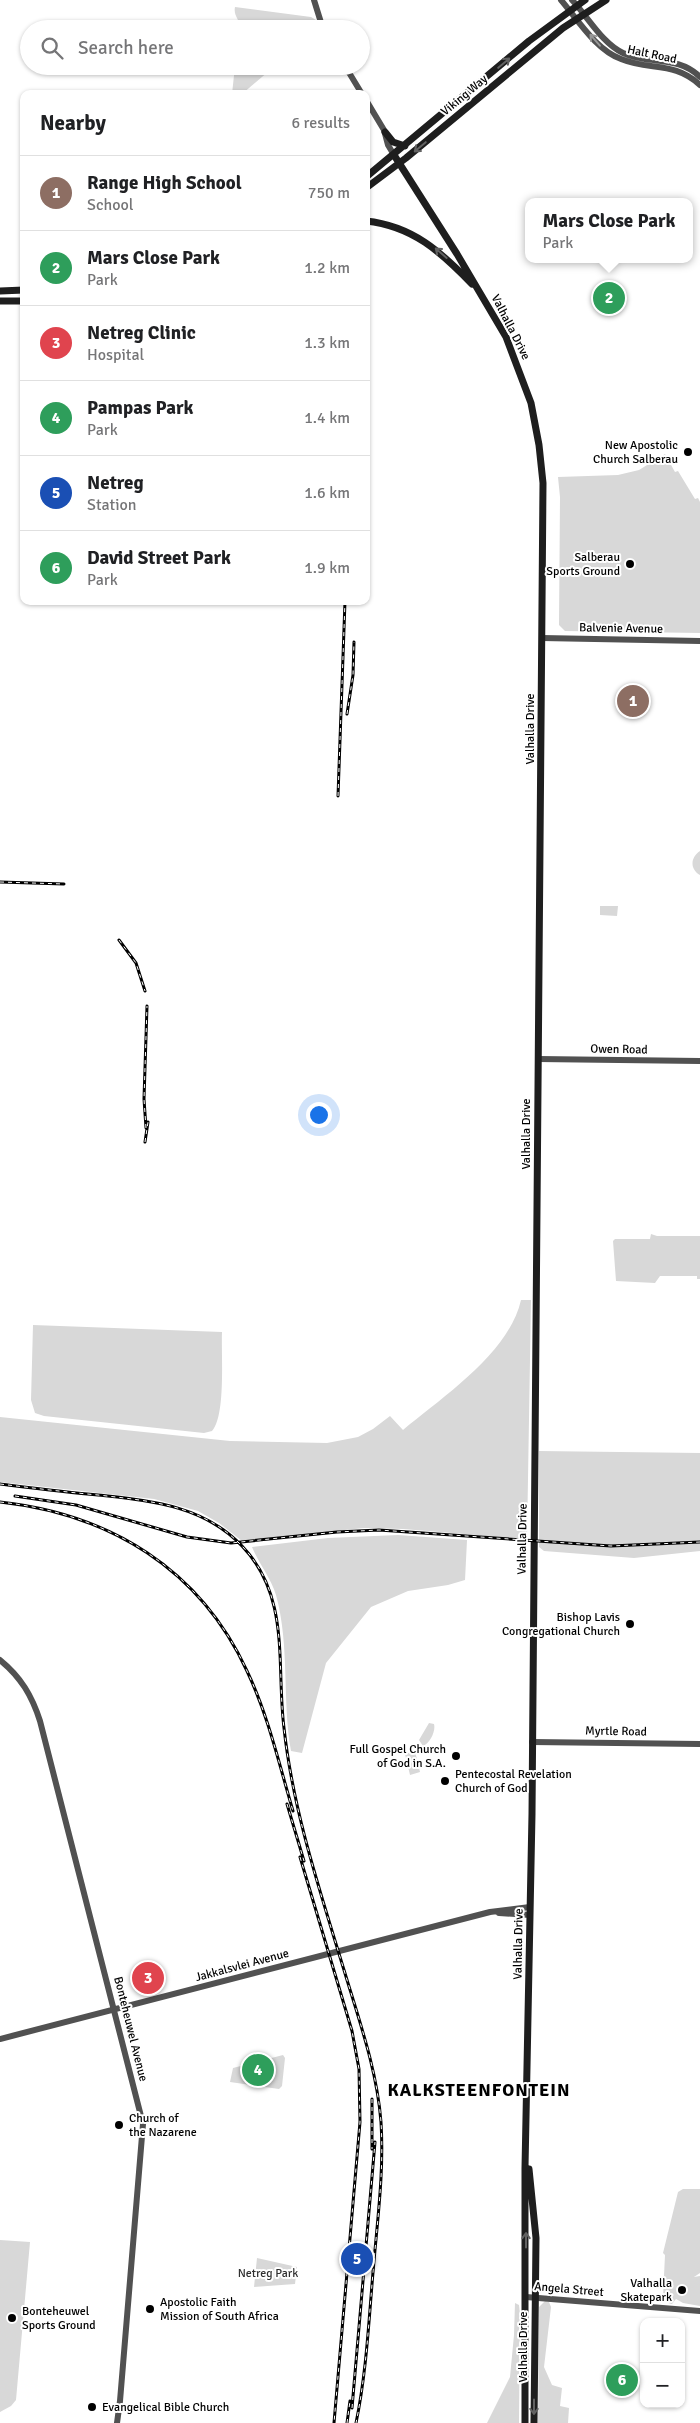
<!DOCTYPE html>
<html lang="en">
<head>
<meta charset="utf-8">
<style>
	:root { --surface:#fff; --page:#f6f6f6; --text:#202124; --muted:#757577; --line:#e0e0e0; --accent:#000 }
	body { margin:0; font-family:Signika,sans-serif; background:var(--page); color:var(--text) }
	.controls { position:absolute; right:15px; bottom:15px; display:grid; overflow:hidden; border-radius:10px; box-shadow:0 1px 4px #0004 }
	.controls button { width:45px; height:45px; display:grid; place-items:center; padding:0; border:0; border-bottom:1px solid var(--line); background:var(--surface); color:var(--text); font:25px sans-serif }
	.you { position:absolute; left:318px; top:1114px; width:18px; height:18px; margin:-12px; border:4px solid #fff; border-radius:50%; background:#1a73e8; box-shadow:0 0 0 8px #1a73e833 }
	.badge { display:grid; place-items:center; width:32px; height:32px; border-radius:50%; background:var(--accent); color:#fff; font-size:16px; font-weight:700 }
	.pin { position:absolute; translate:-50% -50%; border:2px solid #fff; box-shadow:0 1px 5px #0006 }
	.popup { position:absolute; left:525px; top:198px; width:168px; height:65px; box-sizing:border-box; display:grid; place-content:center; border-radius:10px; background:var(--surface); filter:drop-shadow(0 1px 4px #0005); font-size:16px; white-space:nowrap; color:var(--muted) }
	.popup b { font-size:19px; color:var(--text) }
	.popup::after { content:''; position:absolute; left:50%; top:100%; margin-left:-10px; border:10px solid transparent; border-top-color:var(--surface) }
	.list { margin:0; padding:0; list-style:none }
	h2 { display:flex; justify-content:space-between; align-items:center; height:65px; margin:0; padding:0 20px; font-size:21px }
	h2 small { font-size:16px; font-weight:400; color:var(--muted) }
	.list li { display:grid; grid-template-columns:32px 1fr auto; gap:15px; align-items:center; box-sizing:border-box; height:75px; padding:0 20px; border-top:1px solid var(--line) }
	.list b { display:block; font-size:19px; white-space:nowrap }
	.list p { margin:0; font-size:16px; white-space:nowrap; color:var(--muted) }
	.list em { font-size:16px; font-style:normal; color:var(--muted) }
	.icon { flex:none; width:28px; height:28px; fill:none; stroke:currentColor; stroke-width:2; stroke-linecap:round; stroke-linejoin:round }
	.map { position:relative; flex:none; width:700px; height:2423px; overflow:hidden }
	.search { position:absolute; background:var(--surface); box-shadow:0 1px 4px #0004; left:20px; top:20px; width:350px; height:55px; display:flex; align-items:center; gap:12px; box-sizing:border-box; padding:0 18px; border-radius:28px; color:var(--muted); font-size:19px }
	.panel { position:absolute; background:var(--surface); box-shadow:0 1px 4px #0004; left:20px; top:90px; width:350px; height:515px; border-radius:10px }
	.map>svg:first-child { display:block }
</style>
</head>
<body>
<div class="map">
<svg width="700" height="2423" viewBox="0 0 700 2423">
	<rect width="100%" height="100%" fill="#fff"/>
	<path fill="#d8d8d8" d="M 235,7 L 311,17 L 316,20 L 319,29 L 240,29 C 241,20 233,17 235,7 Z
		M 235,66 L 275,66 L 242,94 L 232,94 Z
		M 615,281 L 627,302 L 604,315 L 593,302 L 596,301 L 592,294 Z
		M 665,454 L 675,472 L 678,471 L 695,499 L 698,498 L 700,502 L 700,633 L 565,631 L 559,625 L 560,497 L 558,477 L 618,475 L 639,470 Z
		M 700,851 L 700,875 C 690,869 690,858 700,851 Z
		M 600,906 L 618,906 L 617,916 L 600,915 Z
		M 651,1234 L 657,1236 L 700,1236 L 700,1279 L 697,1279 L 697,1276 L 660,1276 L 655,1283 L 616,1281 L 613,1241 L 615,1239 L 650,1239 Z
		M 521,1300 L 531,1300 L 527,1539 L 403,1529 L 364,1528 L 242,1541 L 219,1523 L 198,1511 L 154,1499 L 0,1482 L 0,1417 L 230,1441 L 327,1443 L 358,1437 L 373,1429 L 390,1416 L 403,1430 C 444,1396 509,1353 521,1300 Z
		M 33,1325 L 222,1332 C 221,1355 226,1415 212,1431 L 204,1433 L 44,1416 L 35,1413 L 31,1400 Z
		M 539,1451 L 700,1453 L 700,1551 L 634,1558 L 544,1551 L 539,1547 Z
		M 398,1535 L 467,1540 L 465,1580 L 448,1585 L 408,1591 L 371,1607 L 326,1663 L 302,1753 L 291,1751 C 282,1700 290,1646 276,1595 C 271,1578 259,1564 252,1547 L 328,1538 Z
		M 429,1723 L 434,1724 C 436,1731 430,1743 423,1746 L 419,1740 Z
		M 415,1751 L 420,1772 L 410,1775 L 405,1754 Z
		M 283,2055 L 285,2058 L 282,2086 L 279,2089 L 230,2082 L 233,2068 Z
		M 683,2189 L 700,2189 L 700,2273 L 694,2277 L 700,2276 L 700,2306 L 683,2303 L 676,2299 L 672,2304 L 668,2303 L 663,2297 L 665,2255 L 663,2253 L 678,2192 Z
		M 0,2240 L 30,2242 L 16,2400 L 11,2406 L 0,2412 Z
		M 257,2258 L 297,2267 L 295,2284 L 254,2287 Z
		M 545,2301 L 549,2302 L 551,2307 L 544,2367 L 552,2385 L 562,2388 L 560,2406 L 569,2408 L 568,2423 L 538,2423 L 539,2307 Z
		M 515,2303 L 519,2305 L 520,2314 L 519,2423 L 487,2423 L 510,2377 L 514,2335 Z
		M 610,2370 L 635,2372 L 634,2390 L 608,2387 Z"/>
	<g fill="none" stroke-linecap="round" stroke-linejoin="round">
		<path stroke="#515151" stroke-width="6" d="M 314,0 L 323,29
			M 561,0 C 578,20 596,50 621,59 C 650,71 674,61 700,85
			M 572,0 C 588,17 602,43 623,53 C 649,65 678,55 700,77
			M 345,66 L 362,94
			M 366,100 L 384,130 L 388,145 L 394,155
			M 542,638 L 700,641
			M 538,1059 L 700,1061
			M 0,1660 C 21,1677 32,1696 40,1721 L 143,2124 L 120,2401 L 117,2423
			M 532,1742 L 700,1744
			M 499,1913 L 530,1915
			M 0,2039 L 490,1912 L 530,1907
			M 526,2297 L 700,2311"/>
		<path stroke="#1e1e1e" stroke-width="7" d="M 385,132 L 393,142 L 405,146
			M 394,155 L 457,254 L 506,337 L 531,403 L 539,445 L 543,483 L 532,1814 L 525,2168 L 525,2423
			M 366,177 L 529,41 L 585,0
			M 366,188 L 406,158 L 563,28 L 606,0
			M 366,221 C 413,226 441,252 472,284
			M 0,291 L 24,290
			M 0,301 L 24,301
			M 529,2169 L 536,2238 L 534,2423"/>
		<g stroke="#000" stroke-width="3">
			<path id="rail" d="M 347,714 L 353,675 L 354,642
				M 338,796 L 345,601
				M 0,882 L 64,884
				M 119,940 L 136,963 L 145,991
				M 146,1128 L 144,1099 L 147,1006
				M 145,1142 L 148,1122
				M 0,1484 C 33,1488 65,1492 98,1495 C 151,1501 203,1505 242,1546 C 291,1597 276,1665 284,1728 C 293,1811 320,1891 344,1970 C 359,2020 377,2070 381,2122 C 384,2169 378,2215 374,2261 C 369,2315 367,2370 356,2423
				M 15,1496 L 76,1505 L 187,1537 L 231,1543 L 337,1532 L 379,1530 L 611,1546 L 700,1542
				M 0,1502 C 110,1514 200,1569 247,1671 C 268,1715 279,1764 293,1811
				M 287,1804 L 304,1861
				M 300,1857 L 352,2031 L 359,2069 L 360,2122 L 334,2423
				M 372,2099 L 372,2149
				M 352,2408 L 375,2142
				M 347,2423 L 350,2401"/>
		</g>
		<use href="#rail" stroke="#fff" stroke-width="1" stroke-dasharray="4" stroke-linecap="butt"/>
	</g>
	<defs><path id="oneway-shaft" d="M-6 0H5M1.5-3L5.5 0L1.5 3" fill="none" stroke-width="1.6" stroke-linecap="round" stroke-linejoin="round" transform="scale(1.25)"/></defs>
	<use stroke="#979797" href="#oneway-shaft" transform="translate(595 40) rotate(-131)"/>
	<g stroke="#626262">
		<use href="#oneway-shaft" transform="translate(504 63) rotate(-40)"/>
		<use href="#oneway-shaft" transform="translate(420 147) rotate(140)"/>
		<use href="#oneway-shaft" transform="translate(441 253) rotate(-139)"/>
		<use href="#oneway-shaft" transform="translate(526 2240) rotate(-90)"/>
		<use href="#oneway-shaft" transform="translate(534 2407) rotate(90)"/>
	</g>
	<g fill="#000" stroke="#fff" stroke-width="2">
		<circle cx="688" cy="452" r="5"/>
		<circle cx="630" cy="564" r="5"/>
		<circle cx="630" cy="1624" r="5"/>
		<circle cx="456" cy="1756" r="5"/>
		<circle cx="445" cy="1781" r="5"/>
		<circle cx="119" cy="2125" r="5"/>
		<circle cx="682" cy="2290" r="5"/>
		<circle cx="150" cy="2309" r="5"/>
		<circle cx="12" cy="2318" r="5"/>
		<circle cx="92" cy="2407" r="5"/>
	</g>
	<g text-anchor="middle" stroke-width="4" stroke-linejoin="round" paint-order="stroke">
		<g font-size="12" fill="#000" stroke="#fff">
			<text transform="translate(652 54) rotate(12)" y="4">Halt Road</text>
			<text transform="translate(464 95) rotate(-40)" y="4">Viking Way</text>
			<text transform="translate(511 327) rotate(63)" y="4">Valhalla Drive</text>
			<text transform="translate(621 628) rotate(1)" y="4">Balvenie Avenue</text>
			<text transform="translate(530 729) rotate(-90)" y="4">Valhalla Drive</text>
			<text transform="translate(619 1049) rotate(1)" y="4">Owen Road</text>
			<text transform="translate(526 1134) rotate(-90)" y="4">Valhalla Drive</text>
			<text transform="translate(522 1539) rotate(-89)" y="4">Valhalla Drive</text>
			<text transform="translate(616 1731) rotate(1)" y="4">Myrtle Road</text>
			<text transform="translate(518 1944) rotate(-89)" y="4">Valhalla Drive</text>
			<text transform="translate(242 1965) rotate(-15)" y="4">Jakkalsvlei Avenue</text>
			<text transform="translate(131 2029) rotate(76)" y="4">Bonteheuwel Avenue</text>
			<text transform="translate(569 2289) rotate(5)" y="4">Angela Street</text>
			<text transform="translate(523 2347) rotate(-90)" y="4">Valhalla Drive</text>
		</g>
		<g font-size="12" fill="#000" stroke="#fff" text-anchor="end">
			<text x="678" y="449">New Apostolic<tspan x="678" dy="14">Church Salberau</tspan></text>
			<text x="620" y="561">Salberau<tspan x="620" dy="14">Sports Ground</tspan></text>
			<text x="620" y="1621">Bishop Lavis<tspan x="620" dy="14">Congregational Church</tspan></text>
			<text x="446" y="1753">Full Gospel Church<tspan x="446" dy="14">of God in S.A.</tspan></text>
			<text x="455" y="1778" text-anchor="start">Pentecostal Revelation<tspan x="455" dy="14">Church of God</tspan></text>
			<text x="129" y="2122" text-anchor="start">Church of<tspan x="129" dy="14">the Nazarene</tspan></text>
			<text x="672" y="2287">Valhalla<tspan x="672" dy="14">Skatepark</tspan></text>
			<text x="160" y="2306" text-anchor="start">Apostolic Faith<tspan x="160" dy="14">Mission of South Africa</tspan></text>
			<text x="22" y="2315" text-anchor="start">Bonteheuwel<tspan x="22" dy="14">Sports Ground</tspan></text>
			<text x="102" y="2411" text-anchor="start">Evangelical Bible Church</text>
		</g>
		<g font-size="12" fill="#2f2f2f" stroke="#fff">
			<text x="268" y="2277">Netreg Park</text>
		</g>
		<g font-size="18" font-weight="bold" letter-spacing="1" fill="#000" stroke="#fff">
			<text x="479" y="2096">KALKSTEENFONTEIN</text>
		</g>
	</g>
</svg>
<div class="controls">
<button>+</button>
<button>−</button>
</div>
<div class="you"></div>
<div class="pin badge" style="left:633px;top:701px;background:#8d6e63">1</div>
<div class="pin badge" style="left:609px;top:298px;background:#2e9e5b">2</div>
<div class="popup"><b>Mars Close Park</b>Park</div>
<div class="pin badge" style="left:148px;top:1978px;background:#e0444e">3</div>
<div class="pin badge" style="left:258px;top:2070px;background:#2e9e5b">4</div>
<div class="pin badge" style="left:357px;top:2259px;background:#1a4fb4">5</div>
<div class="pin badge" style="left:622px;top:2380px;background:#2e9e5b">6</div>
<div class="search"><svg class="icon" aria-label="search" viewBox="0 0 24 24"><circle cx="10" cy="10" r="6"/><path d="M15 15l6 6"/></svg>Search here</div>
<section class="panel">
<h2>Nearby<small>6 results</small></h2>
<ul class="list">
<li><span class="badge" style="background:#8d6e63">1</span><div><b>Range High School</b><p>School</p></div><em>750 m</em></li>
<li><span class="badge" style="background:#2e9e5b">2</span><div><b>Mars Close Park</b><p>Park</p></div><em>1.2 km</em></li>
<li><span class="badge" style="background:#e0444e">3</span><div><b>Netreg Clinic</b><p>Hospital</p></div><em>1.3 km</em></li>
<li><span class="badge" style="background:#2e9e5b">4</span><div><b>Pampas Park</b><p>Park</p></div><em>1.4 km</em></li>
<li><span class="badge" style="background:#1a4fb4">5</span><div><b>Netreg</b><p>Station</p></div><em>1.6 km</em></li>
<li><span class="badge" style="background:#2e9e5b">6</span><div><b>David Street Park</b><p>Park</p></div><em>1.9 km</em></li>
</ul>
</section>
</div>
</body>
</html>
